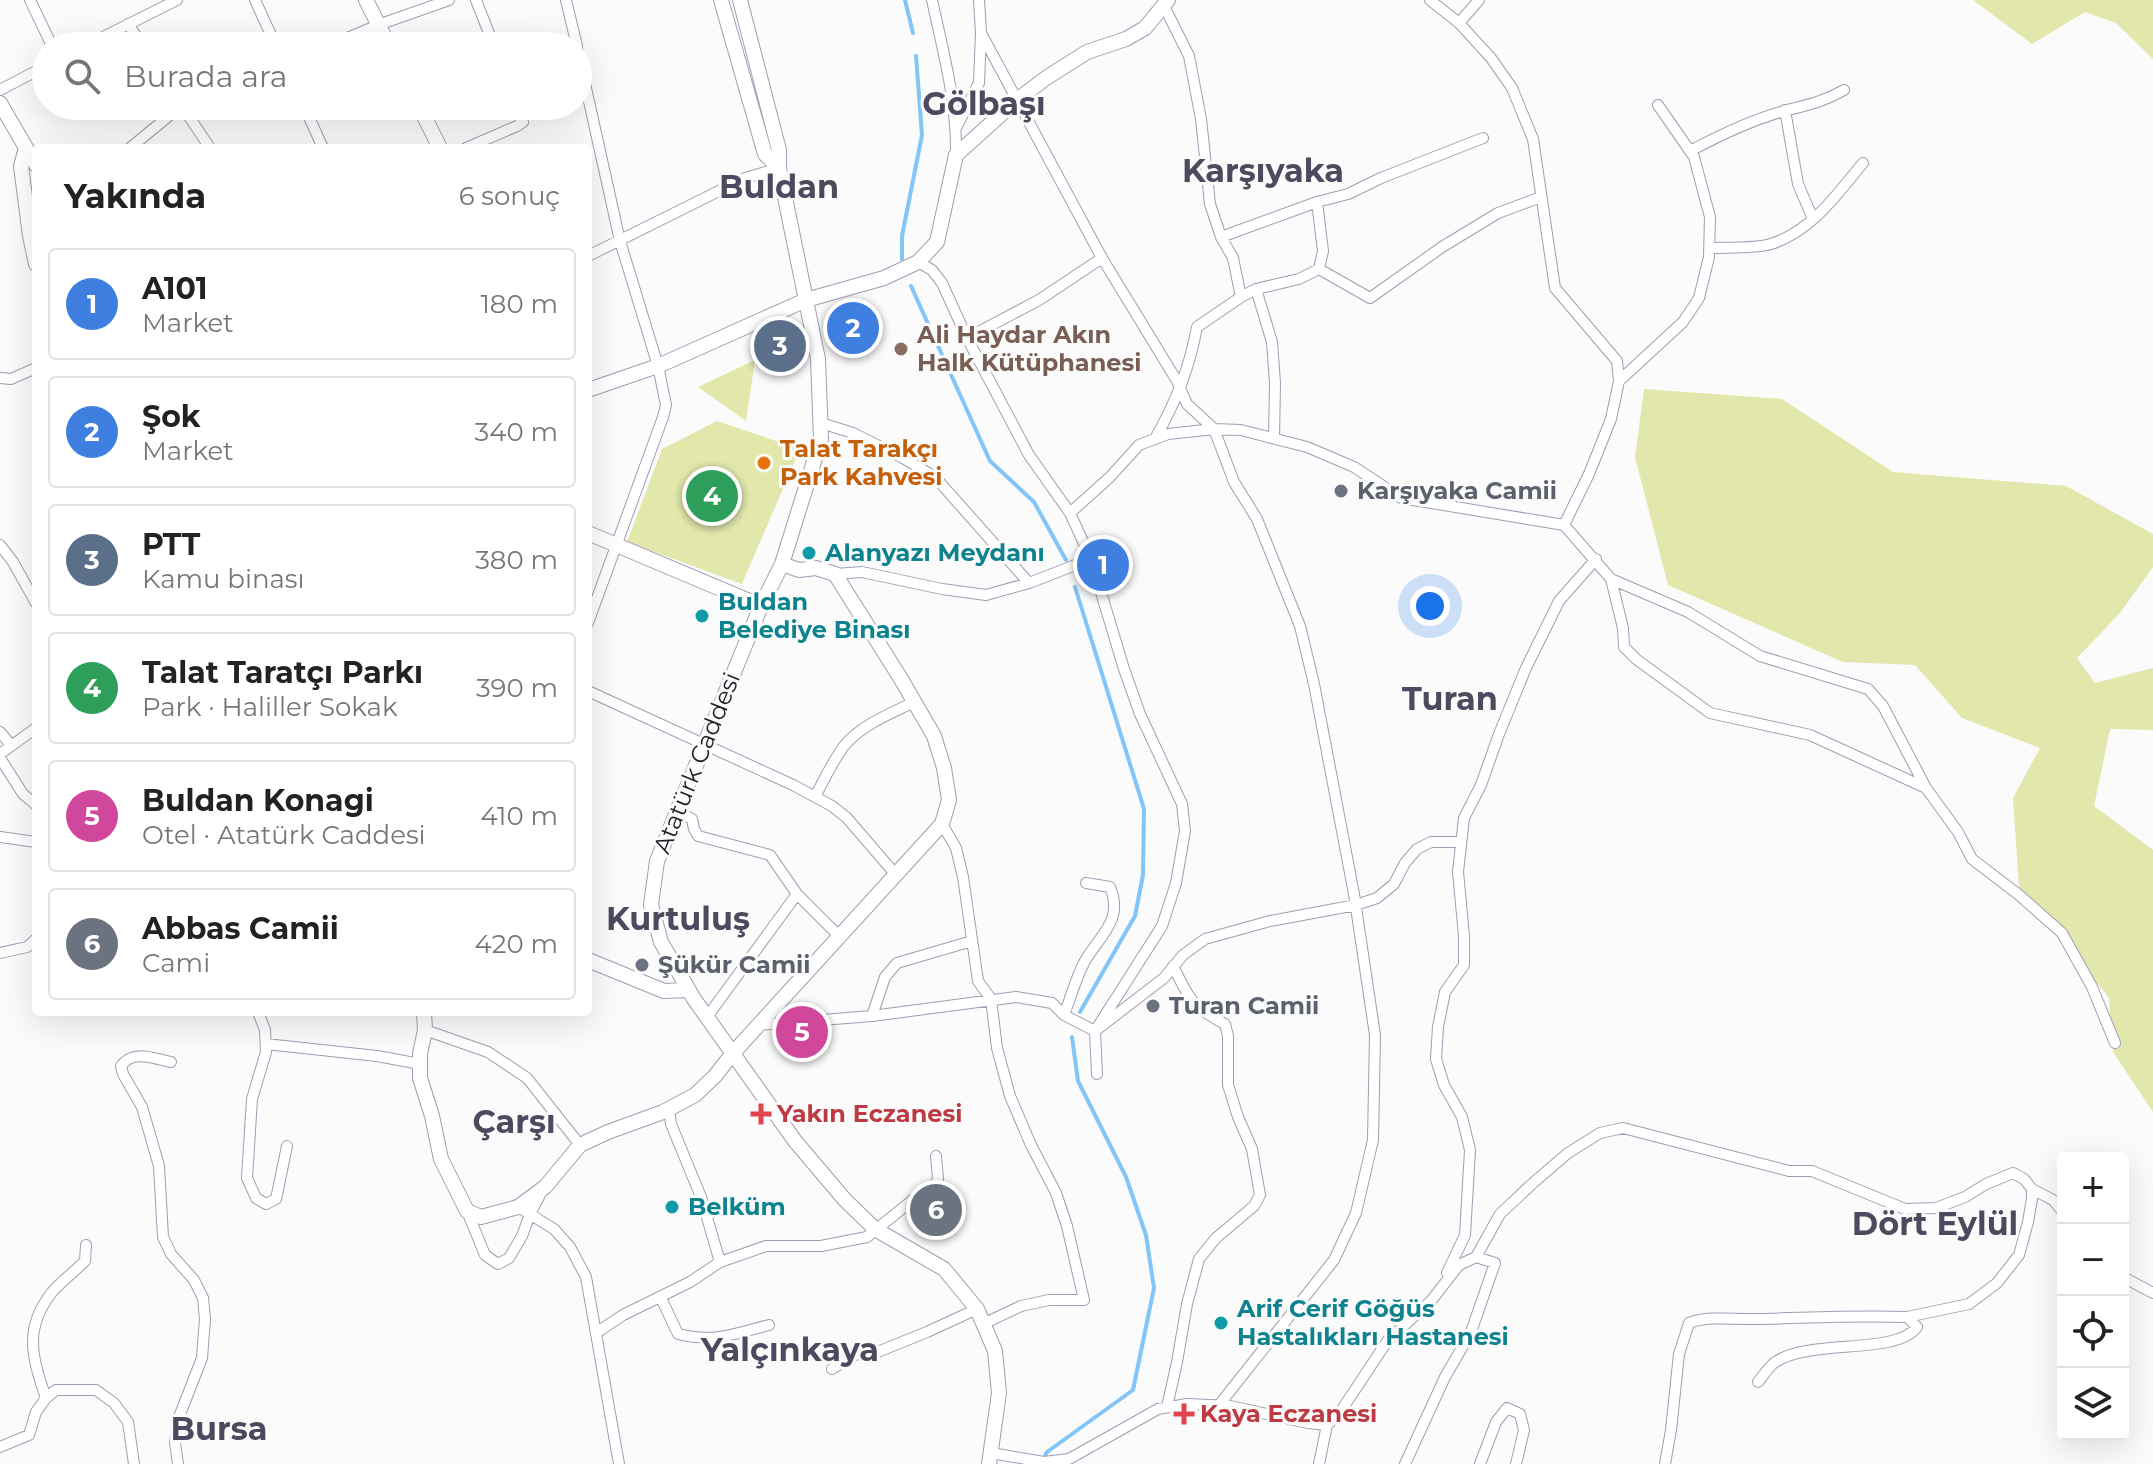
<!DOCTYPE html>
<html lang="tr">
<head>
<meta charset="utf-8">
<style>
	:root { --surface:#fff; --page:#f6f6f6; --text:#222; --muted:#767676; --line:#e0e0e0; --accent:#ea580c }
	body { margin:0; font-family:Montserrat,sans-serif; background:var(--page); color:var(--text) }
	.controls { position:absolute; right:24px; bottom:24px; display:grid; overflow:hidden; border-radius:8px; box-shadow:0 8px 32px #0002 }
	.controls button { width:72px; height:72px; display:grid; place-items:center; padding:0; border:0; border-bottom:2px solid var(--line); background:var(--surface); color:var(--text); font:40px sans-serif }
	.you { position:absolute; left:1430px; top:606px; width:28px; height:28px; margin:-20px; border:6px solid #fff; border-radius:50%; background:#1a73e8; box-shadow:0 0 0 12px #1a73e833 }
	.badge { display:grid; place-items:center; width:52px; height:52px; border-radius:50%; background:var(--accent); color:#fff; font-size:26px; font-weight:700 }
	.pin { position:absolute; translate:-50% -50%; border:4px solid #fff; box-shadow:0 2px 8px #0006 }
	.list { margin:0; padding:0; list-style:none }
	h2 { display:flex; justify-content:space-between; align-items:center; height:104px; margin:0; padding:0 32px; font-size:34px }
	h2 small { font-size:26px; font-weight:400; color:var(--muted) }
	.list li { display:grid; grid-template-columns:52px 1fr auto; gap:24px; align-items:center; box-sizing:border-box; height:112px; margin:0 16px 16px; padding:0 16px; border:2px solid var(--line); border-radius:8px }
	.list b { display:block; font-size:30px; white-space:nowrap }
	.list p { margin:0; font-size:26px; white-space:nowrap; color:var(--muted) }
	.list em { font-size:26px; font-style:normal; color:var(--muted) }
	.icon { flex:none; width:44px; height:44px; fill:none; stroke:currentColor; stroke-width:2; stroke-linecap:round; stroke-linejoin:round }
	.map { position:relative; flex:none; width:2153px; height:1464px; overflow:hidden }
	.search { position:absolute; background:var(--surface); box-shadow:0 8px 32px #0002; left:32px; top:32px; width:560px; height:88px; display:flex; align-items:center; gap:20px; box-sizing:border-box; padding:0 28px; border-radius:44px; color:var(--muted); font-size:30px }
	.panel { position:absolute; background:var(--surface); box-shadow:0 8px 32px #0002; left:32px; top:144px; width:560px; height:872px; border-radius:8px }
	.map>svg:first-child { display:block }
</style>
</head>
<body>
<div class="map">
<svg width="2153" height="1464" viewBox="0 0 2153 1464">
	<rect width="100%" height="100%" fill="#fbfbfb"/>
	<path fill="#e2e7ab" d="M 1973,0 L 2153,0 L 2153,59 L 2116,23 L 2085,12 L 2032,44 Z
		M 755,360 L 746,421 L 698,387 Z
		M 1644,389 L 1782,399 L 1893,472 L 2066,486 L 2153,534 L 2153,567 L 2120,613 L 2077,658 L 2095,683 L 2153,668 L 2153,730 L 2110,729 L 2094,806 L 2153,850 L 2153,1112 L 2113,1052 L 2109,998 L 2019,887 L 2013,798 L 2040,748 L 1962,718 L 1915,665 L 1843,662 L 1668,585 L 1635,457 Z
		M 717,421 L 800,449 L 742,584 L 627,542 L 662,449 Z"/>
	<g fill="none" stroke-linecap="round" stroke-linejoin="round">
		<path stroke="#83c5f6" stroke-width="4" d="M 905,0 L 913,33
			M 902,259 L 902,236 L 922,135 L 916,56
			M 911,286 L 990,461 L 1034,502 L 1066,560
			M 1075,587 L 1144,809 L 1143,875 L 1135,916 L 1080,1012
			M 1044,1458 L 1047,1452 L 1133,1390 L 1154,1288 L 1146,1235 L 1126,1177 L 1078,1081 L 1072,1037"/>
		<g stroke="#a19cb4" stroke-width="12">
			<path id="street" d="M 30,0 L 52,46
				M 255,0 L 276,46
				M 476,0 L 494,46
				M 566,0 L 577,46
				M 932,0 C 943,51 957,102 956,155
				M 1430,0 L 1459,23 L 1491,58 L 1512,88 L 1533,139 L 1555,288 L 1617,361 L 1619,381 L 1611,419 L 1589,474 L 1564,525
				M 1163,4 L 1189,56 L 1201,119 L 1210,204 L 1221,237 L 1233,258 L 1241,297
				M 1459,23 L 1479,0
				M 128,24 L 143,46
				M 981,33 L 1102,258 L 1177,381 L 1187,404 L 1214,429 L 1234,482 L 1257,519 L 1300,626 L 1314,684 L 1354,894 L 1375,1035 L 1373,1140 L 1356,1213 L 1334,1260 L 1219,1405
				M 85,46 L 177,0
				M 328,46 L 378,25 L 449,0
				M 578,52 L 620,241 L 658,366 L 666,405 L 663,417 L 588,623
				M 0,90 L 46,66
				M 182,106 L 210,148
				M 304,106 L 323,148
				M 1785,110 L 1798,184 L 1813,219
				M 189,116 L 207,106
				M 956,128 L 979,83 L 981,33 L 979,0
				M 130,148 L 181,106
				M 466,148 L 517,126 L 523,122 L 517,106
				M 1690,151 C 1720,135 1751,120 1784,111 C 1807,105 1823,102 1844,90
				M 1221,237 L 1317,202 L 1348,194 L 1381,178 L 1483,138
				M 1710,248 C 1728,247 1754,249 1771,244 C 1812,231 1837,194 1863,163
				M 588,256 L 745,178 L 779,168
				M 918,262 L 932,270 L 942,283 L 967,338 L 1029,455 L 1070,513 L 1091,559 L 1124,669 L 1140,714 L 1182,804 L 1185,831 L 1176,883 L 1162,926 L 1095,1031 L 1097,1074
				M 1319,269 L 1370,298 L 1442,247 L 1498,213 L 1541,197
				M 1256,289 L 1272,342 L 1275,383 L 1274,438
				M 967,338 L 1039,300 L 1102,258
				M 0,378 L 11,379 L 36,368
				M 1619,381 L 1683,322 L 1699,298 L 1709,257 L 1710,217 L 1694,157 L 1658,105
				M 821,423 L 853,433 L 903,458 L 935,477 L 1029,583
				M 1155,439 C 1176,401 1189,370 1197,327 L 1241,297 L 1256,289 L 1299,279 L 1319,269 L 1323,251 L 1317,202
				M 1070,513 L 1110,477 L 1139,445 L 1168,434 L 1214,429 L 1241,430 L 1307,447 L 1354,467 L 1401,498 L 1564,525 L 1611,579 L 1688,612 L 1760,656 L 1868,689 L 1883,706 L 1926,788 L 1958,832 L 1972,859 L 2019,895 L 2062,933 L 2092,987 L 2115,1043
				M 0,545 L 13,562 L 36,603
				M 835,574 L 862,572 L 942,589 L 986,595 L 1029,583 L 1091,559
				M 1611,579 L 1623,628 L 1624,647 L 1636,659 L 1710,713 L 1810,735 L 1926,788
				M 588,691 L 793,785 L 832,806 L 847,818 L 896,875
				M 0,732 L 11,745
				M 0,754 L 36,728
				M 0,758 L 23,794 L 36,805
				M 815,797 C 824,780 832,762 844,746 C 861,725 890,714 914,702
				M 677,811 L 692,819 L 694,829 L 698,836 L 770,855 L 797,894 L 840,937
				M 942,824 L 956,848 L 963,877 L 978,981 L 991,999 L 997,1048 L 1010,1096 L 1031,1145 L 1056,1193 L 1067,1226 L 1084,1300 L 1049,1300 L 1021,1306 L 983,1324
				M 0,837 L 36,842
				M 0,953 L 27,947 L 36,939
				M 258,1012 L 265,1030 L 266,1052 L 252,1099 L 247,1178 L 256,1198 L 266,1204 L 276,1199 L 287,1146
				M 1064,1015 C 1071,997 1076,977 1085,961 C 1100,935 1124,920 1110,887 L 1086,883
				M 872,1016 L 885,977 L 897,963 L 972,941
				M 707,1017 L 797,894
				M 759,1025 L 872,1016 L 1016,997 L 1052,1003 L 1064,1015 L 1095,1031 L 1164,978 L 1183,955 L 1205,939 L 1270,921 L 1356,905 L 1377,898 L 1394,884 L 1405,863 L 1417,849 L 1431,842 L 1460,842
				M 425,1030 L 488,1052 L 527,1078 L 580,1145
				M 266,1044 L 377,1056 L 420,1064
				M 171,1062 C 154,1059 133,1049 121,1066 L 123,1074 L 142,1107 L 159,1166 L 163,1237 L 171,1254 L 194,1280 L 203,1298 L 205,1319 L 202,1358 L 179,1417 L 175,1443 L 178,1464
				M 669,1109 L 671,1124 L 701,1197 L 720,1262
				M 2032,1189 L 2053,1200 L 2063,1212
				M 518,1207 L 554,1229 L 570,1247 L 586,1277 L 619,1464
				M 467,1211 L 485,1255 L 498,1264 L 509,1258 L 522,1236 L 530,1214 L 541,1193
				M 1476,1257 L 1500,1214 L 1533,1183 L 1568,1153 L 1600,1133 L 1623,1128 L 1789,1171 L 1812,1171 L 1905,1209 L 1936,1208 L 1965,1197 L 1986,1184 L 2013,1173 L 2024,1179 L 2032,1189 L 2032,1199 L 2028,1222 L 2019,1255 L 1997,1283 L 1969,1304 L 1907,1317
				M 1447,1273 L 1465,1235 L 1470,1150 L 1462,1117 L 1444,1085 L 1436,1059 L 1438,1027 L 1445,992 L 1464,965 L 1464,936 L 1458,872 L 1464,818 L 1481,785 L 1499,734 L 1526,668 L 1559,601 L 1596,559
				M 2123,1277 L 2153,1293
				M 661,1298 L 678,1334 C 715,1343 734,1334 769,1325
				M 596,1333 L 623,1315 L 690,1282 L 720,1262 L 766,1246 L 821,1246 L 867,1237 L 914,1199 L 934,1186 L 938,1179 L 936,1156
				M 832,1369 L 853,1355 L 880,1351 L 927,1332 L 977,1309
				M 46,1398 C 32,1357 23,1328 53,1291 C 63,1280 75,1271 85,1261 L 86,1245
				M 1167,1407 L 1177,1362 L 1187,1304 L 1199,1259 L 1216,1238 L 1254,1206 L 1260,1195 L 1252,1149 L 1238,1117 L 1228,1085 L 1228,1036 L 1225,1024 C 1191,1006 1190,1000 1173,966
				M 0,1447 L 29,1435 L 36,1412 L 46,1398 L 56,1390 L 96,1390 L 114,1403 L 128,1422 L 134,1464
				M 988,1458 L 991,1453 L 1044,1462 L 1069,1459 L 1158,1409 L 1187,1404 L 1230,1406 L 1308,1423 L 1327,1425 L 1339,1414 L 1388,1340 L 1431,1301 L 1459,1265 L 1476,1257 L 1495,1263 L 1471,1332 L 1445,1377 L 1405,1464
				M 1319,1464 L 1327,1425
				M 1480,1464 L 1496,1422 L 1507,1408 L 1520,1414 L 1524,1430 L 1516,1464
				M 1665,1464 L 1671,1430 L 1679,1354 L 1689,1323 C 1711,1315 1734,1320 1757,1319 C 1807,1318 1857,1315 1907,1317 L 1917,1327 C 1896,1356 1807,1338 1774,1363 C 1768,1368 1763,1376 1758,1382"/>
		</g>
		<g stroke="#a19cb4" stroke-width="16">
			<path id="secondary" d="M 366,0 L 389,46
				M 721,0 L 765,154 L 779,168
				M 740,0 L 779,150 L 779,168 L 818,359 L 821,439 L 782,564 L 761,606 L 657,861 L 651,905 L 661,942 L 694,999 L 795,1141 L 845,1200 L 875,1229 L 944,1269 L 977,1309 L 995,1351 L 999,1393 L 989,1464
				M 0,103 L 36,165
				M 419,106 L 440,148
				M 26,148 L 21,166 L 30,236 L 36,264
				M 588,390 L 658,366 L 806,300 L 884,278 L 918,262 L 937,242 L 956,155 L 1017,100 L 1046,78 L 1087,52 L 1126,39 L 1145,28 L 1168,0
				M 588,533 L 761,606
				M 588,960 L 664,991 L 688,990
				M 424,1012 L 425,1030 L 420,1054 L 420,1078 L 432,1116 L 441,1159 L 467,1211 L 481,1217 L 518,1207 L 545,1187 L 580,1145 L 608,1132 L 663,1112 L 695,1095 L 715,1076 L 733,1053 L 942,824 L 949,800 L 944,768 L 934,736 L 901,679 L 835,574 L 816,568 L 799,570 L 782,564"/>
		</g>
		<use href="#street" stroke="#fff" stroke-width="10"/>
		<use href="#secondary" stroke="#fff" stroke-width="14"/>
	</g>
	<circle fill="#8d6e63" stroke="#fbfbfb" stroke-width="3" cx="901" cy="349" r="8"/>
	<circle fill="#e8710a" stroke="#fbfbfb" stroke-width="3" cx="764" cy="463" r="8"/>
	<g fill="#6b7280" stroke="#fbfbfb" stroke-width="3">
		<circle cx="1341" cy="491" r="8"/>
		<circle cx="642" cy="965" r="8"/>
		<circle cx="1153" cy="1006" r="8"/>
	</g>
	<g fill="#0f9aa8" stroke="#fbfbfb" stroke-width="3">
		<circle cx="809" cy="553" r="8"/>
		<circle cx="702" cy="616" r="8"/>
		<circle cx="672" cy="1207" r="8"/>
		<circle cx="1221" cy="1323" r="8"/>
	</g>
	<g fill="#e0444e" stroke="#fbfbfb" stroke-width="3">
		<path d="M757 1102h8v8h8v8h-8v8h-8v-8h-8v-8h8z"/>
		<path d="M1180 1402h8v8h8v8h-8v8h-8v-8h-8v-8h8z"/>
	</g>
	<g text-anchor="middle" stroke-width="6" stroke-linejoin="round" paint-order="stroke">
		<g font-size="24" font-weight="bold" fill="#785e54" stroke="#fbfbfb" text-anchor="start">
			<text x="917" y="343">Ali Haydar Akın<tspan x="917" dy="28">Halk Kütüphanesi</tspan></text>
		</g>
		<g font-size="24" font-weight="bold" fill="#c56008" stroke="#fbfbfb" text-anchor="start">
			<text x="780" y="457">Talat Tarakçı<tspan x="780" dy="28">Park Kahvesi</tspan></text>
		</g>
		<g font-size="24" font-weight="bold" fill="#5b616d" stroke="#fbfbfb" text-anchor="start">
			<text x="1357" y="499">Karşıyaka Camii</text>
			<text x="658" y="973">Şükür Camii</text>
			<text x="1169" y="1014">Turan Camii</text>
		</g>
		<g font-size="24" font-weight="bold" fill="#0d838f" stroke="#fbfbfb" text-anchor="start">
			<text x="825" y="561">Alanyazı Meydanı</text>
			<text x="718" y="610">Buldan<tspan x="718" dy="28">Belediye Binası</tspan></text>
			<text x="688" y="1215">Belküm</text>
			<text x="1237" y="1317">Arif Cerif Göğüs<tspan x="1237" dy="28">Hastalıkları Hastanesi</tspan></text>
		</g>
		<g font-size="24" fill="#1f1e27" stroke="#fbfbfb">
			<text transform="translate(697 763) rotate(-68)" y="8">Atatürk Caddesi</text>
		</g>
		<g font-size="24" font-weight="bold" fill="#be3a42" stroke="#fbfbfb" text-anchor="start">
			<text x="777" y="1122">Yakın Eczanesi</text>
			<text x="1200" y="1422">Kaya Eczanesi</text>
		</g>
		<g font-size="32" font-weight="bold" fill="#4d495e" stroke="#fbfbfb">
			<text x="984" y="115">Gölbaşı</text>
			<text x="1263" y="182">Karşıyaka</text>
			<text x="779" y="198">Buldan</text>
			<text x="1450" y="710">Turan</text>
			<text x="678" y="930">Kurtuluş</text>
			<text x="514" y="1133">Çarşı</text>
			<text x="1935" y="1235">Dört Eylül</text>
			<text x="790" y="1361">Yalçınkaya</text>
			<text x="219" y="1440">Bursa</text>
		</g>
	</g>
</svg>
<div class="controls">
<button>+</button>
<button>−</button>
<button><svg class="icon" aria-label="locate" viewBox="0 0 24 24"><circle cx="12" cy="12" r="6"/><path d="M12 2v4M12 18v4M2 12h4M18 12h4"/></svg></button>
<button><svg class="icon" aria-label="layers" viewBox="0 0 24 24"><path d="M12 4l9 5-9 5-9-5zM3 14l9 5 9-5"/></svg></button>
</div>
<div class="you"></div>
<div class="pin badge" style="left:1103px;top:565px;background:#3f7fe0">1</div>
<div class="pin badge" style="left:853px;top:328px;background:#3f7fe0">2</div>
<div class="pin badge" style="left:780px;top:346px;background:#5c6f8a">3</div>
<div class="pin badge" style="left:712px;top:496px;background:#2e9e5b">4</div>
<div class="pin badge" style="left:802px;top:1032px;background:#d1479c">5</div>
<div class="pin badge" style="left:936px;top:1210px;background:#6b7280">6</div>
<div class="search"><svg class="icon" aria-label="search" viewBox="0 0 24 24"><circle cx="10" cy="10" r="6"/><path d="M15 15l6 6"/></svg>Burada ara</div>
<section class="panel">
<h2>Yakında<small>6 sonuç</small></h2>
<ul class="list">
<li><span class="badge" style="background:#3f7fe0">1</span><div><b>A101</b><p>Market</p></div><em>180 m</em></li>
<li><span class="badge" style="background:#3f7fe0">2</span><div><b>Şok</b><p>Market</p></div><em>340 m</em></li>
<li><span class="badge" style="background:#5c6f8a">3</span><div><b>PTT</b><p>Kamu binası</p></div><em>380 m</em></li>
<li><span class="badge" style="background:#2e9e5b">4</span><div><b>Talat Taratçı Parkı</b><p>Park · Haliller Sokak</p></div><em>390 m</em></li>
<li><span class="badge" style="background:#d1479c">5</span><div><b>Buldan Konagi</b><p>Otel · Atatürk Caddesi</p></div><em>410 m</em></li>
<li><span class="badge" style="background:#6b7280">6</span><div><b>Abbas Camii</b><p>Cami</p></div><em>420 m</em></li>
</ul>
</section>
</div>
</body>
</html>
